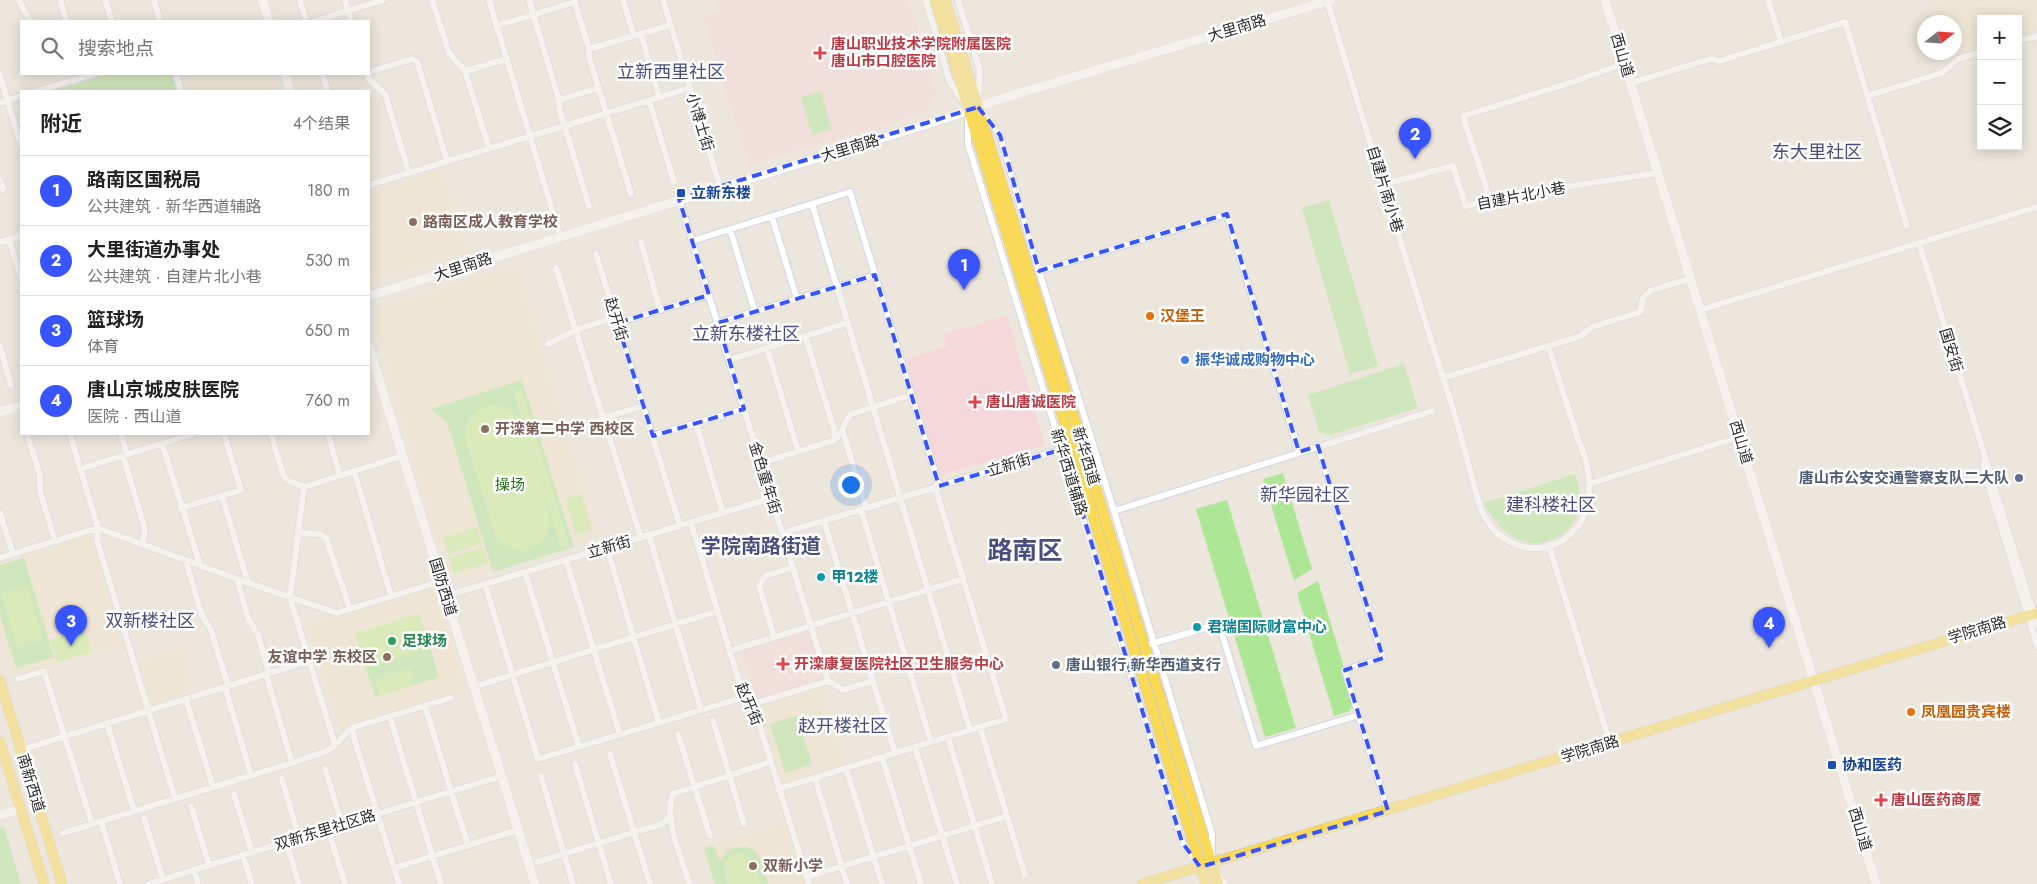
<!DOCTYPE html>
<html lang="zh">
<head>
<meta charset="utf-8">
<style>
	:root { --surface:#fff; --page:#f6f6f6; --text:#222; --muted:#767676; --line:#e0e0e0; --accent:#3754ff }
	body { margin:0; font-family:Jost,"Noto Sans SC",sans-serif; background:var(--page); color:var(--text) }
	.controls { position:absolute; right:15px; top:15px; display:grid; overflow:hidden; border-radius:0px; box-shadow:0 2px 12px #0003 }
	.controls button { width:45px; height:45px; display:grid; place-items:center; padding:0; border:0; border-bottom:1px solid var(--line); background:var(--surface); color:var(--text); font:25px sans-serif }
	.compass { position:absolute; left:1917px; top:15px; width:45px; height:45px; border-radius:50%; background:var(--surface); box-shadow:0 2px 12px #0003; rotate:73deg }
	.you { position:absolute; left:850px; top:484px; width:18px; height:18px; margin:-12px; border:4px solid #fff; border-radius:50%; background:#1a73e8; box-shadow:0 0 0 8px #1a73e833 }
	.badge { display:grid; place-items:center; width:32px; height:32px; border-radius:50%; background:var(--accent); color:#fff; font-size:16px; font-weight:700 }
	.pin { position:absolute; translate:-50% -41px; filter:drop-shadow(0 1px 2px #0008) }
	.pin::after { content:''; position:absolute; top:26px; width:18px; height:15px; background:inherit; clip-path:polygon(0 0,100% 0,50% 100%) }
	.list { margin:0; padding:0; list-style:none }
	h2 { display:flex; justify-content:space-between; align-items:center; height:65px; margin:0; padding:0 20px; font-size:21px }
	h2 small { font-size:16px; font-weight:400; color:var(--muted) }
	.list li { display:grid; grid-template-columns:32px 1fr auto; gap:15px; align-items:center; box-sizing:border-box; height:70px; padding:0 20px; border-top:1px solid var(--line) }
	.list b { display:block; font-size:19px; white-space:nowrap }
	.list p { margin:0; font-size:16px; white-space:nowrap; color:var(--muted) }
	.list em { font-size:16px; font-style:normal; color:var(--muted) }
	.icon { flex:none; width:28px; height:28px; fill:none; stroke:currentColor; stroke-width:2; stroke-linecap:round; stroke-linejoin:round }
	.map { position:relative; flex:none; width:2037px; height:884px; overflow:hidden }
	.search { position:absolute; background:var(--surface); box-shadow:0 2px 12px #0003; left:20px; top:20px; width:350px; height:55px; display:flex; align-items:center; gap:12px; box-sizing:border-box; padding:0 18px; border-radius:0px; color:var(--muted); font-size:19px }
	.panel { position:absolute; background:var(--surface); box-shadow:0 2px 12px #0003; left:20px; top:90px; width:350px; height:345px; border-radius:0px }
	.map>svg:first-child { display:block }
</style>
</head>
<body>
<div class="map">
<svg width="2037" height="884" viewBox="0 0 2037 884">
	<rect width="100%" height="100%" fill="#ede6dc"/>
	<path fill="#f0e5ca" d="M 1932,0 L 2037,0 L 2037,29 L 2018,35 L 2018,19 L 1981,19 L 1981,46 L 1949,56 L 1948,53 L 1954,52 L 1954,22 L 1939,22 Z
		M 189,74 L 271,74 L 276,91 L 194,91 Z
		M 441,169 L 466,253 L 377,279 L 369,278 L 369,192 Z
		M 515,265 L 598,537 L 450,582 L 374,321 L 383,307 Z
		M 90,535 L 123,644 L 13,677 L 0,635 L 0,562 Z
		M 433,584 L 466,691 L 341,730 L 308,623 Z
		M 179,648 L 193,693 L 143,708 L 129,664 Z
		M 820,687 L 844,766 L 783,785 L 759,705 Z
		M 786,823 L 805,884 L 713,884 L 702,848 Z"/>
	<path fill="#f5d8d9" d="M 716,0 L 909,0 L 936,90 L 928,112 L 749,165 L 703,16 L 720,11 Z
		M 1007,315 L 1045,445 L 940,476 L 905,359 L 947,346 L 943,334 Z
		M 810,628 L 826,678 L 757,700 L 741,650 Z"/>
	<path fill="#ade795" d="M 108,74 L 172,74 L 177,91 L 51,91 Z
		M 821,91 L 832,129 L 812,135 L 801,97 Z
		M 1329,200 L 1378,366 L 1350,374 L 1302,208 Z
		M 1404,364 L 1418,408 L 1330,435 L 1319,432 L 1308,395 Z
		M 522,380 L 574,547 L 493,572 L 447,422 L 430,409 Z
		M 1283,473 L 1312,569 L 1294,580 L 1263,479 Z
		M 1575,474 C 1580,489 1583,505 1575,520 C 1563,543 1528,551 1508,534 C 1498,527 1490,513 1484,503 Z
		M 1227,500 L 1296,728 L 1265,737 L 1196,509 Z
		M 24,558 L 54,657 L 16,668 L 0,616 L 0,565 Z
		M 1318,581 L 1354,701 L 1350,711 L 1334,716 L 1297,593 Z
		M 419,614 L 439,677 L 375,697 L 355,633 Z
		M 797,716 L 812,764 L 785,773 L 770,724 Z
		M 4,827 L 21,884 L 0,884 L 0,829 Z
		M 714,845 L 720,861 C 727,846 751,839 760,858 C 764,865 766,876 768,884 L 715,884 L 704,848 Z"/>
	<path fill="#c3ef90" d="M 521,388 L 569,545 L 561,547 L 513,391 Z
		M 493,405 L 509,409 L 520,419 C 527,438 554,514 548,531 C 545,541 535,547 525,549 C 513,551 502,545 495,535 L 466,441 C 463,421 473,409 493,405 Z
		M 581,494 L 592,529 L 576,534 L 565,499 Z
		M 477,527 L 482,543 L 448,554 L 443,538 Z
		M 483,547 L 488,563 L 454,574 L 449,558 Z
		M 27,586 L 43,639 L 17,647 L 1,594 Z
		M 419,614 L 429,648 L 366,668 L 355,633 Z
		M 85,629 L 92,652 L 57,662 L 50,640 Z
		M 410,668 L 415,685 L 380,695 L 375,679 Z
		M 739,853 C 755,855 757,870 761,884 L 727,884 C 722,870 722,857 739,853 Z"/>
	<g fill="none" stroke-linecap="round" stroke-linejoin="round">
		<g stroke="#d1d4e4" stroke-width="8">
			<path id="street" d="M 19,0 L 30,21
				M 105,0 L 112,21
				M 154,0 L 160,21
				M 300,0 L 306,21
				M 345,0 L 351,21
				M 432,0 L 449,53 L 465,71 L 489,148
				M 489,0 L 560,236
				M 529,0 L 559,100 L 598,88
				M 574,0 L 589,49 L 589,57 L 631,194
				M 623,0 L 634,36
				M 663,0 L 720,187
				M 926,0 L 949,80 L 963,102
				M 958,0 L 980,71 L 978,99
				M 1327,0 C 1366,130 1406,261 1447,390 C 1456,417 1463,444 1470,470 C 1475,487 1477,505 1487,520 C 1498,540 1523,552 1545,547 C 1595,535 1597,480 1579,442 L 1548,345
				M 1768,0 L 1781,42
				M 61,2 L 66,21
				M 315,21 L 383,0
				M 496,26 L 575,2
				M 641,34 L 659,97
				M 2018,41 L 2037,36
				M 589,49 L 671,25
				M 465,71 L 507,59
				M 369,72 L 412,59 L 417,61 L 447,161
				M 176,74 L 181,91
				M 322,74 L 328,91
				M 367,74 L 369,79 L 385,94 L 409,173
				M 0,75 L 21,146
				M 1631,83 L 1710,59 L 1719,61 L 1845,22 L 1907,226
				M 37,91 L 94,74
				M 1867,96 L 1942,73 L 1958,59 L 1981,52
				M 559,100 L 559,108 L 589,206
				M 649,100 L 674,182
				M 0,103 L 21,96
				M 982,112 L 1000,135 L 1039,271 L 1114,511 L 1212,834 L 1212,854
				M 968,119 L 968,144 L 1182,842 L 1196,862
				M 0,180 L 3,189
				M 1384,184 L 1453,166 L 1466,206 L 1511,195 L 1658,173
				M 369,185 L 690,88
				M 679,199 L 828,681 L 753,704
				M 1490,200 L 1463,116 L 1573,82 L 1625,63
				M 812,204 L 970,730
				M 772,217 L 797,299
				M 730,229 L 755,312
				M 9,239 L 21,278
				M 692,241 L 850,192 L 939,486
				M 0,242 L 21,236
				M 641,242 L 660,310
				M 1919,243 L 2037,625
				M 596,254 L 680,526
				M 556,268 L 641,538
				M 1039,271 L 1227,214 L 1299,452
				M 1700,310 L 2037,207
				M 718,323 L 875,275
				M 805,336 L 834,429 L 835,440
				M 548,344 L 576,330 L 609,319 L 627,320 L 709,295
				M 0,346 L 11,385
				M 767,348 L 798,451
				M 729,360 L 847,323
				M 1443,378 L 1581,336 L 1592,327 L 1640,312 L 1643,298 L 1650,291 L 1691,278
				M 696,424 L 723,513
				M 843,432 L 866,508
				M 575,433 L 603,418 L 643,406
				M 27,434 L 40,475 L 40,491 L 55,541
				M 70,434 L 98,528 L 97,540 L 175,799
				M 121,434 L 127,455
				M 271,434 L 283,474 L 287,480 L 304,487
				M 328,434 L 340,476
				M 653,436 L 744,409
				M 162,443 L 200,565
				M 1318,446 L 1383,658 L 1345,670 L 1388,811
				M 123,456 L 145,529 L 142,545
				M 1984,461 L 1984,470 L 2037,646
				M 761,463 L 835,440 C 843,432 844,423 851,414 L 911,395
				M 80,469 L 193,434
				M 354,471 L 391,596
				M 1589,484 L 1739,437
				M 222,496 L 248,583
				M 181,508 L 241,490 L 224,434
				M 861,510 L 931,742
				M 1114,511 L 1433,411
				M 0,513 L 13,554
				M 824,521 L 895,753
				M 691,523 L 740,685 L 753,704 L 809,884
				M 298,533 L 320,534 L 326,538 L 350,609
				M 783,533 L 1063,449
				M 649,535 L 701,710
				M 1549,546 L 1610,743
				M 607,548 L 659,723
				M 0,558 L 98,528 L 248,583 L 337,613 L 441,581
				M 566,560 L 620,735
				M 186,561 L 201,613 L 211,630 L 228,686
				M 525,572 L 579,747
				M 237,579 L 248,618 L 258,635 L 269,673
				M 485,584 L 538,759 L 748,696
				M 445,596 L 772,498
				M 774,637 L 759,585 L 765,576 L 793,567
				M 1151,644 L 1219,624 L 1256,746 L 1359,715
				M 729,651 L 963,579
				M 266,674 L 292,763
				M 18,679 L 44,671 L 92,824
				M 828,681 L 843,690 L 873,681
				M 225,687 L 251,775
				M 473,687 L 718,611
				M 186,699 L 213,787
				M 425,706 L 468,846
				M 390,717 L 441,884
				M 713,720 L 744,824
				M 107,723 L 134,811
				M 351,728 L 399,884
				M 678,734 L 710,836
				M 948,737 L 992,884
				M 335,745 L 351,728 L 451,698
				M 915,747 L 957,884
				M 21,750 L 309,661
				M 610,754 L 650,884
				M 882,757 L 921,884
				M 575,764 L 611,884
				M 325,768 L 342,825
				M 846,768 L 882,884
				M 541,776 L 573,884
				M 815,778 L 847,884
				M 282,779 L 299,838
				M 778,789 L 1006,719 L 935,487
				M 234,794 L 252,852
				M 191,806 L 209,865
				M 1007,816 L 1025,875
				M 144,818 L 163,879
				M 101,821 L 120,884
				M 328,829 L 345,884
				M 63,833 L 292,763 L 327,751 L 335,745 L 290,598 L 304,487 L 402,456
				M 286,842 L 299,884
				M 243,855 L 252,884
				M 537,862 L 662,824 L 670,816
				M 394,868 L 518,830
				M 194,870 L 198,884
				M 1217,873 L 1225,884
				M 807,877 L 1007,816 L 980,727
				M 148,884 L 502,776
				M 690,884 C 682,859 663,819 673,794 L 770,762"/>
		</g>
		<g stroke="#d1d4e4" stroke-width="10">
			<path id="secondary" d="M 262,0 L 269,21
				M 1605,0 L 1876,884
				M 285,74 L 290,91
				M 369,296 L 937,121 L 1007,97 L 1331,0
				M 369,347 L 535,884
				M 0,412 L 21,406
				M 0,815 L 21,809"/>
		</g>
		<g stroke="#c8c8c8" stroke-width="11">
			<path id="primary" d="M 935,0 L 1206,884
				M 945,0 L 1218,884
				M 0,681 L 62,884
				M 0,742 L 44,884
				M 1142,884 L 2037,613"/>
		</g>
		<use href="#street" stroke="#fff" stroke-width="6"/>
		<use href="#secondary" stroke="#fff" stroke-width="9"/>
		<use href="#primary" stroke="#f9d955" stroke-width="10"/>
	</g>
	<path d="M0 0H2037V884H0ZM 978,107 L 1000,135 L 1039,271 L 1227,214 L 1299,452 L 1318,446 L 1383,658 L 1345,670 L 1388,811 L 1200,867 L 1182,842 L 1063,449 L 939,486 L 875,275 L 718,323 L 744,409 L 653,436 L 616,319 L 627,320 L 709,295 L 679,199 Z" fill="#ede6dc" fill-opacity=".55" fill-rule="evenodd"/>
	<path fill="none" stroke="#3754ff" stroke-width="4" stroke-dasharray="10 6" stroke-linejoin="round" d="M 978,107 L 1000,135 L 1039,271 L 1227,214 L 1299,452 L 1318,446 L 1383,658 L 1345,670 L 1388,811 L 1200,867 L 1182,842 L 1063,449 L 939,486 L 875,275 L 718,323 L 744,409 L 653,436 L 616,319 L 627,320 L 709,295 L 679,199 Z"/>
	<g fill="#e0444e" stroke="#fff" stroke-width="2">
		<path d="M817.5 45.5h5v5h5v5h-5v5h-5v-5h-5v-5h5z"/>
		<path d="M972.5 394.5h5v5h5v5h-5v5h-5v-5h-5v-5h5z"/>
		<path d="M780.5 656.5h5v5h5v5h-5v5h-5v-5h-5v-5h5z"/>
		<path d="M1878.5 792.5h5v5h5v5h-5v5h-5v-5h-5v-5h5z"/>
	</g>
	<g fill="#1a4fb4" stroke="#fff" stroke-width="2">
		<rect x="676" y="188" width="10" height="10" rx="2.5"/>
		<rect x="1827" y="760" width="10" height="10" rx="2.5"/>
	</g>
	<g fill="#8d6e63" stroke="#fff" stroke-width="2">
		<circle cx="413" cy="222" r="5"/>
		<circle cx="485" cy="429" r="5"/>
		<circle cx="387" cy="657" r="5"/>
		<circle cx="753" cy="866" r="5"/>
	</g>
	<g fill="#e8710a" stroke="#fff" stroke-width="2">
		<circle cx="1150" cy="316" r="5"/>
		<circle cx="1911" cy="712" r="5"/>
	</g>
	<circle fill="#3f7fe0" stroke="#fff" stroke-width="2" cx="1185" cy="360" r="5"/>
	<g fill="#5c6f8a" stroke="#fff" stroke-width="2">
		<circle cx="2019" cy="478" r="5"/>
		<circle cx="1056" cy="665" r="5"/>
	</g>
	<g fill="#0f9aa8" stroke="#fff" stroke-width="2">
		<circle cx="821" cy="577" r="5"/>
		<circle cx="1197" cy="627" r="5"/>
	</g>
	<circle fill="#2e9e5b" stroke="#fff" stroke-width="2" cx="392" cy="641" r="5"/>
	<g text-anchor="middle" stroke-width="5" stroke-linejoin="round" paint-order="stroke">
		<g font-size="15" fill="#2b2b2b" stroke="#fff">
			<text transform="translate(1237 28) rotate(-17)" y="5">大里南路</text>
			<text transform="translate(1622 55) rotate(73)" y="5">西山道</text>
			<text transform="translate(700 122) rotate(73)" y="5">小博士街</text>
			<text transform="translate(850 148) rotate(-17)" y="5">大里南路</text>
			<text transform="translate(1385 189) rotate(73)" y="5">自建片南小巷</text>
			<text transform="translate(1521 196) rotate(-11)" y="5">自建片北小巷</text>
			<text transform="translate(463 267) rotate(-18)" y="5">大里南路</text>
			<text transform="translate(616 319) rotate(73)" y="5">赵开街</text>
			<text transform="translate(1951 350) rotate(73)" y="5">国安街</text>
			<text transform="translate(1741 442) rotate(73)" y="5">西山道</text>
			<text transform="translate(1086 456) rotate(73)" y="5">新华西道</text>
			<text transform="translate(1009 465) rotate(-17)" y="5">立新街</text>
			<text transform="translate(1069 472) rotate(73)" y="5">新华西道辅路</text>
			<text transform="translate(765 478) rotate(73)" y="5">金色童年街</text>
			<text transform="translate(609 547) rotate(-16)" y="5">立新街</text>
			<text transform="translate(443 587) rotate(73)" y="5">国防西道</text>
			<text transform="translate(1977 630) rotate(-17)" y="5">学院南路</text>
			<text transform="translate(749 704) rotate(67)" y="5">赵开街</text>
			<text transform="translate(1590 749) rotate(-17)" y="5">学院南路</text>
			<text transform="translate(31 783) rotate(73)" y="5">南新西道</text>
			<text transform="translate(1860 829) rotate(73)" y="5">西山道</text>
			<text transform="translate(325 830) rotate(-17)" y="5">双新东里社区路</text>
		</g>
		<g font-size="15" font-weight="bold" fill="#be3a42" stroke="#fff" text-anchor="start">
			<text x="831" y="49">唐山职业技术学院附属医院<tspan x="831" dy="17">唐山市口腔医院</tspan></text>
			<text x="986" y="407">唐山唐诚医院</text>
			<text x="794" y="669">开滦康复医院社区卫生服务中心</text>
			<text x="1891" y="805">唐山医药商厦</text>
		</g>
		<g font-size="15" font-weight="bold" fill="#164399" stroke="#fff" text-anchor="start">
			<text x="691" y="198">立新东楼</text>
			<text x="1842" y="770">协和医药</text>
		</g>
		<g font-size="15" font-weight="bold" fill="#785e54" stroke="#fff" text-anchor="start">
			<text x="423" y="227">路南区成人教育学校</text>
			<text x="495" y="434">开滦第二中学 西校区</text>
			<text x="377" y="662" text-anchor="end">友谊中学 东校区</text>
			<text x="763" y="871">双新小学</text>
		</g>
		<g font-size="15" font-weight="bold" fill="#c56008" stroke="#fff" text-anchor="start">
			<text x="1160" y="321">汉堡王</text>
			<text x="1921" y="717">凤凰园贵宾楼</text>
		</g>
		<g font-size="15" font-weight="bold" fill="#366cbe" stroke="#fff" text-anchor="start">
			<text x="1195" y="365">振华诚成购物中心</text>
		</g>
		<g font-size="15" font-weight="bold" fill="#4e5e75" stroke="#fff" text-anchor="end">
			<text x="2009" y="483">唐山市公安交通警察支队二大队</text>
			<text x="1066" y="670" text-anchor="start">唐山银行 新华西道支行</text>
		</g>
		<g font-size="15" fill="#246c16" stroke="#fff">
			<text x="510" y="490">操场</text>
		</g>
		<g font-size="15" font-weight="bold" fill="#0d838f" stroke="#fff" text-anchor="start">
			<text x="831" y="582">甲12楼</text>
			<text x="1207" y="632">君瑞国际财富中心</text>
		</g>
		<g font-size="15" font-weight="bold" fill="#27864d" stroke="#fff" text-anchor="start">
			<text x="402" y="646">足球场</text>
		</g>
		<g font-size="18" fill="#484f7e" stroke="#fff">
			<text x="671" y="78">立新西里社区</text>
			<text x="1817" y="158">东大里社区</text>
			<text x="746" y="340">立新东楼社区</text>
			<text x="1305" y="501">新华园社区</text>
			<text x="1551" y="511">建科楼社区</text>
			<text x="150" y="627">双新楼社区</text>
			<text x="843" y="732">赵开楼社区</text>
		</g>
		<g font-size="20" font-weight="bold" fill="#484f7e" stroke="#fff">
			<text x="761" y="553">学院南路街道</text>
		</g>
		<g font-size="25" font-weight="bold" fill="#484f7e" stroke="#fff">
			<text x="1025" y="559">路南区</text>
		</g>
	</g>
</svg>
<div class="controls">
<button>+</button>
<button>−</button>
<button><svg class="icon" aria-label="layers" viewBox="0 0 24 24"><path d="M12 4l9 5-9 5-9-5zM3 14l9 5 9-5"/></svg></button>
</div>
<svg class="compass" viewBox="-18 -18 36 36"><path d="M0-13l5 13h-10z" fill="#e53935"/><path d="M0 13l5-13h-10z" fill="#767676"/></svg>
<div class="you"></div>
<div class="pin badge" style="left:964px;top:290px">1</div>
<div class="pin badge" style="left:1415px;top:159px">2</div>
<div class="pin badge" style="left:71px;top:646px">3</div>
<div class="pin badge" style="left:1769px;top:648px">4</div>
<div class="search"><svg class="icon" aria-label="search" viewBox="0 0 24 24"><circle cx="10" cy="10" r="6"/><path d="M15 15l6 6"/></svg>搜索地点</div>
<section class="panel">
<h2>附近<small>4个结果</small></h2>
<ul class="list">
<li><span class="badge">1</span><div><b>路南区国税局</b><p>公共建筑 · 新华西道辅路</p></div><em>180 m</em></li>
<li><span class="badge">2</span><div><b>大里街道办事处</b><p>公共建筑 · 自建片北小巷</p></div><em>530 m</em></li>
<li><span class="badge">3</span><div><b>篮球场</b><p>体育</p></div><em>650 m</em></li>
<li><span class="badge">4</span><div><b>唐山京城皮肤医院</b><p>医院 · 西山道</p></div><em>760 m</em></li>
</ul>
</section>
</div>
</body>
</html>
